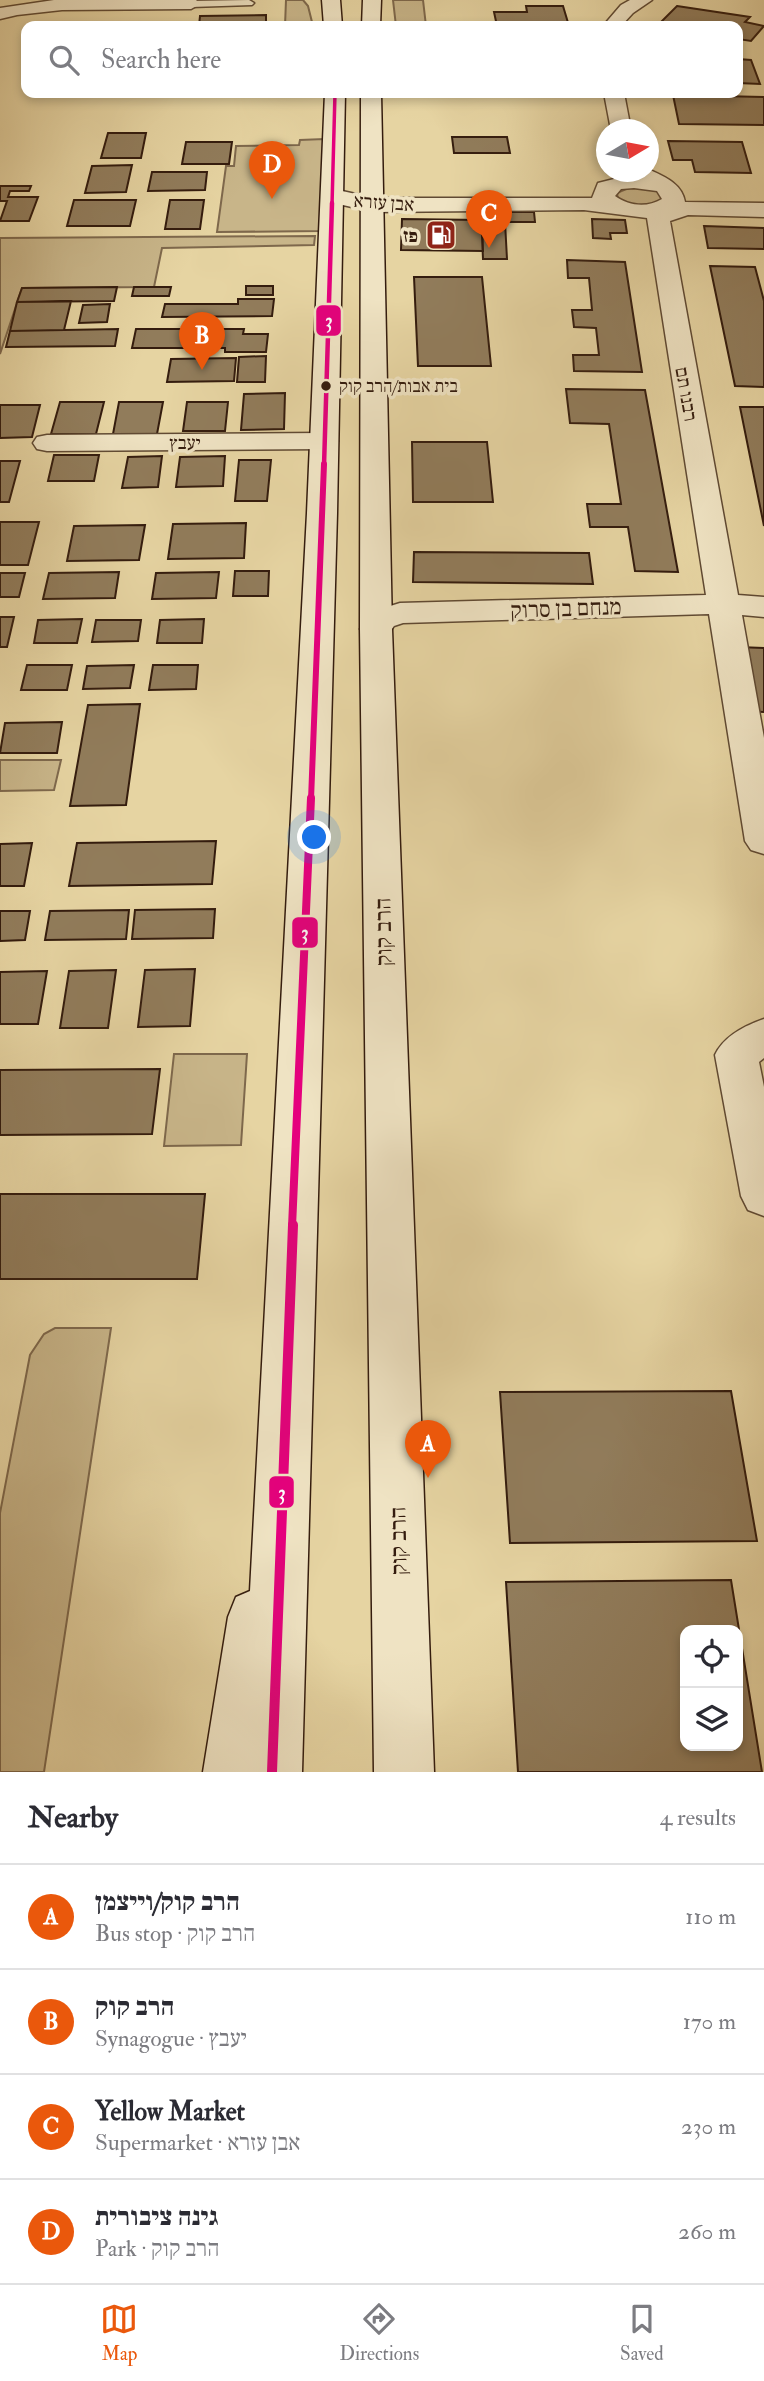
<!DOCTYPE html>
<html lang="en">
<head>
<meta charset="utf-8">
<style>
	:root { --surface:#fff; --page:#f7f7f7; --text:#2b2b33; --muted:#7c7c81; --line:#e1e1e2; --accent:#ea580c }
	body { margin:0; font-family:"IM FELL Double Pica","Frank Ruhl Libre",serif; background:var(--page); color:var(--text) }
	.controls { position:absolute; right:21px; bottom:21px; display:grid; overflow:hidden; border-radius:14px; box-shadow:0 4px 10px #0003 }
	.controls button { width:63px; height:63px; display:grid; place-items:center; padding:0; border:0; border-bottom:2px solid var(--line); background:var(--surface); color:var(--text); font:35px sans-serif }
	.compass { position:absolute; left:596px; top:119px; width:63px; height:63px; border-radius:50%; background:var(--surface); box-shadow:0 4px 10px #0003; rotate:80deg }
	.you { position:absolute; left:315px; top:838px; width:24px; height:24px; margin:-18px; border:5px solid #fff; border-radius:50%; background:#1a73e8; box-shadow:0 0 0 10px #1a73e833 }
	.badge { display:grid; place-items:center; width:46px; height:46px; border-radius:50%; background:var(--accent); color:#fff; font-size:23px; font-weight:700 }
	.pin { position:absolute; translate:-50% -58px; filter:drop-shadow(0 2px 4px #0008) }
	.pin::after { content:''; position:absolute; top:37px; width:24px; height:21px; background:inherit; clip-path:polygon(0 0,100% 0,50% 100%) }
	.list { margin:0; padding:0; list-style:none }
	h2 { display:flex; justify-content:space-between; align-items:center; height:91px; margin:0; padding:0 28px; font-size:30px }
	h2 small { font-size:23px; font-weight:400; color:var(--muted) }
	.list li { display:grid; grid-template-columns:46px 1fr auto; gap:21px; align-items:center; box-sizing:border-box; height:105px; padding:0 28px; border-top:2px solid var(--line) }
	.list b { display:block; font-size:26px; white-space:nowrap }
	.list p { margin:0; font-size:23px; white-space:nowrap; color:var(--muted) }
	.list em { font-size:23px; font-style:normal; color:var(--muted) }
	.icon { flex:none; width:38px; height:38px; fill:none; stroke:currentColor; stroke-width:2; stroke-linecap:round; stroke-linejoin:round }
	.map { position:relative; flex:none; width:764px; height:1772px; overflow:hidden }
	.search { position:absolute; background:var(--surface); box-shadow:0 4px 10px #0003; left:21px; right:21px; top:21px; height:77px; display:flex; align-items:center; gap:18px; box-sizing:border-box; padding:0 24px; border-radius:14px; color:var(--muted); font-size:26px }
	.sheet { height:511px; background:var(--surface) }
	nav { display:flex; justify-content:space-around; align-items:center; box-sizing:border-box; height:98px; border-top:2px solid var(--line); background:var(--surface); font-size:19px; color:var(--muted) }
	nav a { display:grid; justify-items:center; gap:4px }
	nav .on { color:var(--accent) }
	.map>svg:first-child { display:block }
</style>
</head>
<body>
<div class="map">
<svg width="764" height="1772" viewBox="0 0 764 1772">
	<rect width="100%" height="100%" fill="#e6d4a2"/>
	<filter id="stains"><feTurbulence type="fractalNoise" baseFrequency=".00286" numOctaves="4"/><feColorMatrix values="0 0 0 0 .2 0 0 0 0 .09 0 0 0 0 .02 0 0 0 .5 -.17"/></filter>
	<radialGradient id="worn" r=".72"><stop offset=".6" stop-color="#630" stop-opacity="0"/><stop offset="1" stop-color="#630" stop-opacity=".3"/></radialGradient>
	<path fill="#c8b589" stroke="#7e684c" stroke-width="2" d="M 286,0 L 303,0 L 308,6 L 313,26 L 285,26 Z
		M 393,0 L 423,0 L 426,26 L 396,26 Z
		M 324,139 L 321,231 L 217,232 L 226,166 L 234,166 L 236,146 L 299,145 L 300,140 Z
		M 633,186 L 660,191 L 663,202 L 637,207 L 618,200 L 617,193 Z
		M 315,236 L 314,245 L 162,248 L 154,287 L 22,288 L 0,354 L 0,238 Z
		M 0,760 L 61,760 L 54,790 L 0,791 Z
		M 174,1054 L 247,1054 L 241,1145 L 164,1146 Z
		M 55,1328 L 111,1328 L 44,1772 L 0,1772 L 0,1513 L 30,1355 L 44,1334 Z"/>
	<path fill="#917c5b" stroke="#341c0e" stroke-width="2" fill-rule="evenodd" d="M 526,6 L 563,6 L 569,26 L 497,26 L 494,12 L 527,12 Z
		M 677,6 L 750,17 L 745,22 L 764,26 L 751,41 L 738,39 L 738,26 L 657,26 Z
		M 266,15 L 266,26 L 199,26 L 200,16 Z
		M 738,59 L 751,60 L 760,84 L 738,83 Z
		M 673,95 L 764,97 L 764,125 L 679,124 Z
		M 108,133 L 146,133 L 141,158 L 101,158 Z
		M 452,137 L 507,137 L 510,153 L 454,153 Z
		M 668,141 L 742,142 L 751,173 L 695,172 L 692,160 L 673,160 Z
		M 186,142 L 232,142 L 229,164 L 182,164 Z
		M 132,165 L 126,192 L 85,193 L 92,166 Z
		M 152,172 L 207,172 L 205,190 L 148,191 Z
		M 0,186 L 31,186 L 29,191 L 10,191 L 8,197 L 38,197 L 29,221 L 0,221 L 7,201 L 0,201 Z
		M 74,200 L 136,200 L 130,226 L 67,226 Z
		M 170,200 L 204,200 L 200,229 L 165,229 Z
		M 481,212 L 534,212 L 535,222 L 505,222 L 507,259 L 483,259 Z
		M 402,219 L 482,220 L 483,251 L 401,250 Z
		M 592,219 L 625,220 L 627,233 L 610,233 L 611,239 L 593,238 Z
		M 704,226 L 764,228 L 764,249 L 708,248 Z
		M 567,260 L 625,262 L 642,372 L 574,371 L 573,355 L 599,355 L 596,328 L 574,327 L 572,310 L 592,310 L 589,278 L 568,278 Z
		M 710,266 L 755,267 L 764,301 L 764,387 L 735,386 Z
		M 414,277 L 482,277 L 491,366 L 418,366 Z
		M 246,286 L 273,286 L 273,295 L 246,295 Z
		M 117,287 L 114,301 L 17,302 L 22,288 Z
		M 134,287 L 171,287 L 169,296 L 132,296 Z
		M 238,299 L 274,299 L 272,316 L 162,317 L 165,304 L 238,304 Z
		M 71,301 L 64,330 L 10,331 L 17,302 Z
		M 110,304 L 107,322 L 79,323 L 83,305 Z
		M 118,329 L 115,346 L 6,347 L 10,331 Z
		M 136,329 L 244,329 L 243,334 L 268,334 L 266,352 L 225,352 L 225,348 L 132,348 Z
		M 266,356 L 265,382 L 237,382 L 239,357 Z
		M 236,358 L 234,381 L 167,382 L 171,359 Z
		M 566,389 L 645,390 L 678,572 L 635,571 L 628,527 L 590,527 L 587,504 L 621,504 L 609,424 L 570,423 Z
		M 285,393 L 284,429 L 241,430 L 244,394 Z
		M 60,402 L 104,402 L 96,434 L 51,434 Z
		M 119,402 L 163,402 L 157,434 L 113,434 Z
		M 187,402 L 228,402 L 225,431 L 183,431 Z
		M 0,405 L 40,405 L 32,437 L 0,438 Z
		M 740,407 L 764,407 L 764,526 Z
		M 412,442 L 487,442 L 493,502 L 413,502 Z
		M 54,455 L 99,455 L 94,481 L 48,481 Z
		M 162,456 L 158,487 L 122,488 L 128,457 Z
		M 225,456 L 223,486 L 176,487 L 180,457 Z
		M 239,460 L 271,460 L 267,501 L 235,501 Z
		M 0,461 L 20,461 L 9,502 L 0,502 Z
		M 0,522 L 39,522 L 28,565 L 0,565 Z
		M 246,523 L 244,558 L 168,559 L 173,524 Z
		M 145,525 L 139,560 L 67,561 L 74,526 Z
		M 414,552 L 589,553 L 593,584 L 413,582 Z
		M 235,571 L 269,571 L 268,596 L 233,596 Z
		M 119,572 L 115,598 L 43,599 L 49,573 Z
		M 219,572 L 216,598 L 152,599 L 156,573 Z
		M 0,573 L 25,573 L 19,597 L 0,597 Z
		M 0,617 L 14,617 L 7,647 L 0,647 Z
		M 82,619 L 77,643 L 34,643 L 38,620 Z
		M 204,619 L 202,643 L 157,643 L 160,620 Z
		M 96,620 L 141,620 L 138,641 L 92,642 Z
		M 738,647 L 764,648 L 764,712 L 746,711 Z
		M 27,665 L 72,665 L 67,690 L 21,690 Z
		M 134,665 L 130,688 L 83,689 L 87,666 Z
		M 153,665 L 198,665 L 196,689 L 149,690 Z
		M 140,704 L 126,805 L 70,806 L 88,705 Z
		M 62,722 L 57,753 L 0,753 L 5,723 Z
		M 216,841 L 212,884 L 69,886 L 77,843 Z
		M 32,843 L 24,886 L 0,886 L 0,844 Z
		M 215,909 L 213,938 L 132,939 L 135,910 Z
		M 129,910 L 126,939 L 45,940 L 50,911 Z
		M 0,911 L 30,911 L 25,940 L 0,941 Z
		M 195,969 L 190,1026 L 138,1027 L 145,970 Z
		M 116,970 L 108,1028 L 60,1028 L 69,971 Z
		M 47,971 L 38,1024 L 0,1024 L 0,972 Z
		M 160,1069 L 152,1134 L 0,1135 L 0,1070 Z
		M 0,1194 L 205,1194 L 197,1279 L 0,1279 Z
		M 731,1391 L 757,1541 L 510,1543 L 500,1392 Z
		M 731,1580 L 762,1772 L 518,1772 L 506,1582 ZM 685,1630 L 738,1630 L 738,1746 L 685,1746 Z"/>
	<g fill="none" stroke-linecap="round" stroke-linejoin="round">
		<g stroke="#604a33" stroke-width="3">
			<path id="lane" d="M 249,0 L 254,3 L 252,5 L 191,7 L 186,4 L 191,1 Z"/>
		</g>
		<g stroke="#604a33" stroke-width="3">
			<path id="street" d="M 54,0 L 196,0 L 200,4 L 191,9 L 62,10 L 17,15 L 0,19 L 0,8 Z
				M 630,0 L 652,0 L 633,13 L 621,26 L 603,26 L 621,5 Z
				M 604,93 L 624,93 L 631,130 L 611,130 Z
				M 648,169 C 663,176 682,183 685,202 L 764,203 L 764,217 L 688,215 L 670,221 L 738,595 L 764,597 L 764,617 L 742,615 L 764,738 L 764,854 L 751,850 L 745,841 L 709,614 L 403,623 L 394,626 L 387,636 L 376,639 L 365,636 L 360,629 L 371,612 L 400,603 L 706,595 L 647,218 L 584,210 L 374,212 L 325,201 L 322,196 L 325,191 L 333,189 L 374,198 L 592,198 L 598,183 L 630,175 L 629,172 L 648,172 ZM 634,188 L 657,191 L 662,199 C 647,208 629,206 615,196 L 621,189 Z
				M 324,433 L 334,435 L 338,441 L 334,447 L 324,449 L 47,451 L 37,449 L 33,443 L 37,437 L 47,435 Z
				M 764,1019 L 764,1058 L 759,1062 L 764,1087 L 764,1216 L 748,1210 L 741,1196 L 715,1055 C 724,1036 744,1026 764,1019 Z"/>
		</g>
		<g stroke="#341c0e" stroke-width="3">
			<path id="secondary" d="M 322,0 L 340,0 L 342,26 L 324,26 Z
				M 363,0 L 381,0 L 380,26 L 362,26 Z
				M 325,93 L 345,93 L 337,513 L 302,1772 L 203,1772 L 228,1617 L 236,1597 L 250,1591 L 307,513 Z
				M 361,93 L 381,93 L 392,629 L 434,1772 L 374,1772 L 360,629 Z"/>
		</g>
		<use href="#lane" fill="#efe3c3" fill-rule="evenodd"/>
		<use href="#street" fill="#efe3c3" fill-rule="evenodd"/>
		<use href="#secondary" fill="#efe3c3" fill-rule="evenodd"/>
		<g stroke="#efe3c3" stroke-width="6">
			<path id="bus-1-far4" d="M 332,205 L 335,93"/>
		</g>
		<g stroke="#efe3c3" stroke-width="8">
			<path id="bus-1-far3" d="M 324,466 L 332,203"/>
		</g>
		<g stroke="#efe3c3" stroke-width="10">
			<path id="bus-1-far2" d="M 311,800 L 324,464"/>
		</g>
		<g stroke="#efe3c3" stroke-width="13">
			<path id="bus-1-far1" d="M 292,1227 L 311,798"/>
		</g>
		<g stroke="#efe3c3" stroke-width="15">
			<path id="bus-1" d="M 272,1772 L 293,1225"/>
		</g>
		<use href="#bus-1-far4" stroke="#e5007d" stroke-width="3.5"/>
		<use href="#bus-1-far3" stroke="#e5007d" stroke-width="4.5"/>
		<use href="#bus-1-far2" stroke="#e5007d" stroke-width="6"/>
		<use href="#bus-1-far1" stroke="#e5007d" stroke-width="8"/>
		<use href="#bus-1" stroke="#e5007d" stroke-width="10"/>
	</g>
	<defs>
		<g id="fuel-square" transform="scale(1.575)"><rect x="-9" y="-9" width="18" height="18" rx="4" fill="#8f2418" stroke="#efe3c3"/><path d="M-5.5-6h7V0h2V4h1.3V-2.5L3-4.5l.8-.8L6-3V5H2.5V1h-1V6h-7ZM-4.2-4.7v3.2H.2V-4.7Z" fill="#fff"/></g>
	</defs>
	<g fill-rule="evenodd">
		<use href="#fuel-square" x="441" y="235"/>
	</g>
	<circle fill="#341c0e" stroke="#efe3c3" stroke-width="2.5" cx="326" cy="386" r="6"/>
	<g text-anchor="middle" stroke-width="7" stroke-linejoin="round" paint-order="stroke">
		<g font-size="18" fill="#341c0e" stroke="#efe3c3" text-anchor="start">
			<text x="339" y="392">בית אבות/הרב קוק</text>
		</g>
		<g font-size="19" fill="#341c0e" stroke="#efe3c3">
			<text transform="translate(384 202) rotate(4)" y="7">אבן עזרא</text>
			<text transform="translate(687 394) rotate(80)" y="7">רבנו תם</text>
			<text x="185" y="449">יעבץ</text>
		</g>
		<g font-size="19" font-weight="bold" fill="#341c0e" stroke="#efe3c3" text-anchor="end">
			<text x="418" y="242">פז</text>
		</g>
		<g font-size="23" fill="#341c0e" stroke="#efe3c3">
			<text transform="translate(566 608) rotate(-2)" y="8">מנחם בן סרוק</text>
			<text transform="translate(383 932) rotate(-91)" y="8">הרב קוק</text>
			<text transform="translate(398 1541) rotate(-91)" y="8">הרב קוק</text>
		</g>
	</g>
	<g stroke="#efe3c3" stroke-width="2.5">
		<rect x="315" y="304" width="27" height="33" rx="7" fill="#e5007d"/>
		<rect x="291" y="916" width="28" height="33" rx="7" fill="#e5007d"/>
		<rect x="268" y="1475" width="27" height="34" rx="7" fill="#e5007d"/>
	</g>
	<g font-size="19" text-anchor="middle" font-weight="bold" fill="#fff">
		<text x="329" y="327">3</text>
		<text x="305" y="939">3</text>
		<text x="282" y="1499">3</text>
	</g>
	<rect width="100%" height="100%" filter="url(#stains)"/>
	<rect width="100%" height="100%" fill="url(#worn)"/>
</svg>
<div class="controls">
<button><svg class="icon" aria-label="locate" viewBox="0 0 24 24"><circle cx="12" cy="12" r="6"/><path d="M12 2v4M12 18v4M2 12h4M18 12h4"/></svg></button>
<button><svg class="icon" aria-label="layers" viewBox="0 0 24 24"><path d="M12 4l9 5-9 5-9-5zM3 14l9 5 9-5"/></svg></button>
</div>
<svg class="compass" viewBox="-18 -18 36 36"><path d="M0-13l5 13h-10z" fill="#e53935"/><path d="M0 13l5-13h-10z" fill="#7c7c81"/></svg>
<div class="you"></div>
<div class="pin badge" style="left:428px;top:1478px">A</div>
<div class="pin badge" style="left:202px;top:370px">B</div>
<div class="pin badge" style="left:489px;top:248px">C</div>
<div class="pin badge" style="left:272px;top:199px">D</div>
<div class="search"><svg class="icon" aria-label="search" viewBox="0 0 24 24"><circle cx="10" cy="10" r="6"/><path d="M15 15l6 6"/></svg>Search here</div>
</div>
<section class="sheet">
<h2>Nearby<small>4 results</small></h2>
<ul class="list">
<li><span class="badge">A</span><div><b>הרב קוק/וייצמן</b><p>Bus stop · הרב קוק</p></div><em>110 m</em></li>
<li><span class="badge">B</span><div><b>הרב קוק</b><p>Synagogue · יעבץ</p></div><em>170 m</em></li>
<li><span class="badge">C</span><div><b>Yellow Market</b><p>Supermarket · אבן עזרא</p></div><em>230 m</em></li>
<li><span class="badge">D</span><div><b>גינה ציבורית</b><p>Park · הרב קוק</p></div><em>260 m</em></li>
</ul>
</section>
<nav>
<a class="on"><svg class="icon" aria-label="map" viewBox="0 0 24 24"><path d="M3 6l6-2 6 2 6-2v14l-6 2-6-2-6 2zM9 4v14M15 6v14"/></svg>Map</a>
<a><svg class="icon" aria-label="directions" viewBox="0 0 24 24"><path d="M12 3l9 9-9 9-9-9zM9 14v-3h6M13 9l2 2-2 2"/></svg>Directions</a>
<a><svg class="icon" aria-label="saved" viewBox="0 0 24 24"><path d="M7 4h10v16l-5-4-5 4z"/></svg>Saved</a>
</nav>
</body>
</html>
